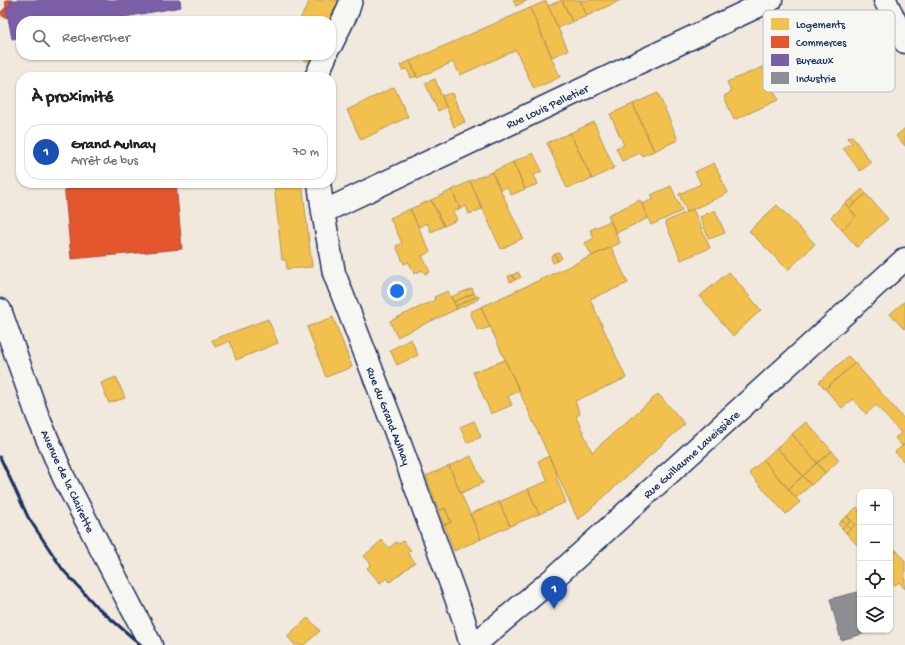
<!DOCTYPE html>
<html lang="fr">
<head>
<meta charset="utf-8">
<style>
	:root { --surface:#fff; --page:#f2f2f2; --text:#202124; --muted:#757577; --line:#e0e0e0; --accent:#d1495b }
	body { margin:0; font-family:"Gochi Hand",sans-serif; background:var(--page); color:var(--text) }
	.controls { position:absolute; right:12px; bottom:12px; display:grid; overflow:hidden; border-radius:8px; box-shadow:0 1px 3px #0004 }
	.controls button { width:36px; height:36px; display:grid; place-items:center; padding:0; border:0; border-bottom:1px solid var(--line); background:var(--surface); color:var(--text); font:20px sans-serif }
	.you { position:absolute; left:397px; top:291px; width:14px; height:14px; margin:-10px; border:3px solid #fff; border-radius:50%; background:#1a73e8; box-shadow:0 0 0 6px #1a73e833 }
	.badge { display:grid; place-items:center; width:26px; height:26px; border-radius:50%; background:var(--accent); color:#fff; font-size:13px; font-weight:700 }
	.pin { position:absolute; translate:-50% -33px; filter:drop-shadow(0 1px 2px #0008) }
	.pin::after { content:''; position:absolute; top:21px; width:14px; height:12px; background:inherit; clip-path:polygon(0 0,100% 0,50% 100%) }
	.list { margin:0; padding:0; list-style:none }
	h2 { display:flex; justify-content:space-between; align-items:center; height:52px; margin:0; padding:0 16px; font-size:17px }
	h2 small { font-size:13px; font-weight:400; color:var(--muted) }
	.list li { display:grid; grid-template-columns:26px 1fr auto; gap:12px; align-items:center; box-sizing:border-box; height:56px; margin:0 8px 8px; padding:0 8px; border:1px solid var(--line); border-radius:16px }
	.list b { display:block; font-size:15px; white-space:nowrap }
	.list p { margin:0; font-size:13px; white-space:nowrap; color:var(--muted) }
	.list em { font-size:13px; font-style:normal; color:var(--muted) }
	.icon { flex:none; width:22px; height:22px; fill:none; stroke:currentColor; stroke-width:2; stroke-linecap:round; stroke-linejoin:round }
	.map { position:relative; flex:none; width:905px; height:645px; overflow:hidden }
	.search { position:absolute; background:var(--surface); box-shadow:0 1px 3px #0004; left:16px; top:16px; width:320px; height:44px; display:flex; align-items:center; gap:10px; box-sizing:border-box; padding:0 14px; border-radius:16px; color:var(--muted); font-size:15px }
	.panel { position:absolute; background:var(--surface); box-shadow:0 1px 3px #0004; left:16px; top:72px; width:320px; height:116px; border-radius:16px }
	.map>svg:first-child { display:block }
</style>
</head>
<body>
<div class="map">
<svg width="905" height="645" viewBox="0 0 905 645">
	<rect width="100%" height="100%" fill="#f1e8de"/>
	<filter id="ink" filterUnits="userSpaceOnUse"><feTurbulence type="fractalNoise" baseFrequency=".025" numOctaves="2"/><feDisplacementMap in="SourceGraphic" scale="8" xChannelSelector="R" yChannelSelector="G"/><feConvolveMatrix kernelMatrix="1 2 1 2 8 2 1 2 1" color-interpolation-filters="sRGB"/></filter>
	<g filter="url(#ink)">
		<path fill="#f2c14e" stroke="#b29553" d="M 310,0 L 339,0 L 329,21 L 299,21 Z
			M 513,0 L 528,0 L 516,6 Z
			M 562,0 L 572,22 L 558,28 L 548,6 Z
			M 562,0 L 580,0 L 587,16 L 572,22 Z
			M 580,0 L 621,0 L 587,16 Z
			M 546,1 L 568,50 L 552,57 L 530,8 Z
			M 530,8 L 560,77 L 534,89 L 516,50 L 460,75 L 453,62 L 417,78 L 410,61 Z
			M 296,55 L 312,55 L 308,62 Z
			M 410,61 L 417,76 L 411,78 L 407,69 L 402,70 L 400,65 Z
			M 763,67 L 778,100 L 734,120 L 724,96 L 731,92 L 727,82 Z
			M 435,79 L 446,107 L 438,111 L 425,83 Z
			M 394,87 L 408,117 L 361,140 L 347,110 Z
			M 452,93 L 465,122 L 454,127 L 442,96 Z
			M 658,93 L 678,140 L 654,151 L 633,104 Z
			M 633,104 L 654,151 L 642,156 L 640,153 L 622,161 L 616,148 L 624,145 L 610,114 Z
			M 594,122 L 614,168 L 592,179 L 570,133 Z
			M 905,128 L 905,146 L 896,136 Z
			M 570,133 L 592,179 L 567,188 L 547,143 Z
			M 852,136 L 871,163 L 860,171 L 843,148 L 852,143 L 847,138 Z
			M 533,153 L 542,171 L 534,175 L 538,184 L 525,189 L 513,162 Z
			M 513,162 L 525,189 L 511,195 L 507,187 L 500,190 L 492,172 Z
			M 714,163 L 728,193 L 687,212 L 679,194 L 701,184 L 695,172 Z
			M 492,172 L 523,238 L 501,249 L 470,181 Z
			M 470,181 L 482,209 L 469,214 L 466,206 L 460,209 L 452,190 Z
			M 274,183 L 302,183 L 312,267 L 287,269 L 286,260 L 282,260 Z
			M 671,186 L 682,211 L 651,225 L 642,204 L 654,199 L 651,195 Z
			M 862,189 L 866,194 L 855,203 L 851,199 Z
			M 452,190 L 460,209 L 453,211 L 457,220 L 444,226 L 431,200 Z
			M 866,194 L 888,219 L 857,247 L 842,230 L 856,216 L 849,208 Z
			M 851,199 L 855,203 L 849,208 L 845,203 Z
			M 431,200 L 444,226 L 431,232 L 427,223 L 419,227 L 410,209 Z
			M 640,200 L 648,218 L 616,233 L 608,215 Z
			M 845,203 L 856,216 L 842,230 L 831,217 Z
			M 777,205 L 815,244 L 788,270 L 749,231 Z
			M 410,209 L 430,252 L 422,256 L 430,272 L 425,274 L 422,270 L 414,274 L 409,262 L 404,264 L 396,246 L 402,243 L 390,218 Z
			M 693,209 L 710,248 L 681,260 L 665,222 Z
			M 715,210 L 725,233 L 709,239 L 700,217 Z
			M 610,221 L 620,243 L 592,256 L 585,243 L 594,238 L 590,230 Z
			M 611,247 L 628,283 L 590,299 L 626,378 L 575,401 L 580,414 L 576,417 L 592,452 L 658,394 L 685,424 L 578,520 L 481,307 Z
			M 559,253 L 562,258 L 558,261 L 555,254 Z
			M 555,254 L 558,261 L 553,263 L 551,257 Z
			M 518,272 L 521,277 L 515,280 L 512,275 Z
			M 729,272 L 761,310 L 733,336 L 700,296 Z
			M 512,275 L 515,280 L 510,282 L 508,276 Z
			M 472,288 L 474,293 L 454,302 L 451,297 Z
			M 448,291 L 457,309 L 397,337 L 390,321 L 435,300 L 434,297 Z
			M 474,293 L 476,297 L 456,306 L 454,302 Z
			M 478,296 L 479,298 L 475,301 L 457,309 L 456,306 Z
			M 905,301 L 905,328 L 904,329 L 890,314 Z
			M 481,307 L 490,327 L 478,331 L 470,312 Z
			M 333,317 L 352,367 L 326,377 L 307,327 Z
			M 268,319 L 278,343 L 236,360 L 230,341 L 215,347 L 212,340 Z
			M 411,339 L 418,355 L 397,365 L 390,350 Z
			M 848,356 L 855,363 L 825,389 L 819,382 Z
			M 505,360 L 520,391 L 508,396 L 512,405 L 491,414 L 473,372 Z
			M 855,363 L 905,420 L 905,444 L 902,446 L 895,438 L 901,433 L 876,405 L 866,414 L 853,399 L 842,408 L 825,389 Z
			M 116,377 L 125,398 L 109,403 L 101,383 Z
			M 474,421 L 481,437 L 467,443 L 460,427 Z
			M 806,422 L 832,451 L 817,463 L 792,434 Z
			M 792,434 L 817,463 L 803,476 L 777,448 Z
			M 905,444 L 905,463 L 895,452 Z
			M 777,448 L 803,476 L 788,489 L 763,460 Z
			M 832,451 L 839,460 L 825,473 L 817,463 Z
			M 471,456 L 483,483 L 461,493 L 449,466 Z
			M 549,456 L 558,476 L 556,477 L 566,502 L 539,514 L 528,489 L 548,481 L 538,461 Z
			M 763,460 L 800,502 L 786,514 L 749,473 Z
			M 817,463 L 825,473 L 811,485 L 803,476 Z
			M 449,466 L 481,539 L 454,551 L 444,525 L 451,522 L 445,508 L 439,511 L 426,476 Z
			M 803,476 L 811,485 L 796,498 L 788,489 Z
			M 528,489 L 539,514 L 510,526 L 499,502 Z
			M 499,502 L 510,526 L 481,539 L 470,514 Z
			M 857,507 L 860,511 L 860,543 L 857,545 L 846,533 L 855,525 L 847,516 Z
			M 445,508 L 451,522 L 444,525 L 439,511 Z
			M 847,516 L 851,521 L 846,525 L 842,520 Z
			M 842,520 L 846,525 L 842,528 L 838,524 Z
			M 851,521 L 855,525 L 850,529 L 846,525 Z
			M 846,525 L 850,529 L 846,533 L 842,528 Z
			M 382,540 L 389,548 L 396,542 L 399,544 L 403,541 L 411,550 L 407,553 L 415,562 L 390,582 L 387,578 L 380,583 L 367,568 L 371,564 L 364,556 Z
			M 890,544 L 897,551 L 890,557 Z
			M 897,551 L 905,561 L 905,589 L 899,582 L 894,586 L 890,581 L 890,557 Z
			M 308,618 L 320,631 L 304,645 L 295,645 L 287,636 Z"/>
		<path fill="#e4572e" stroke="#a84b3c" d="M 5,0 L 10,0 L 11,6 L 6,7 Z
			M 6,7 L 8,18 L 2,16 L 1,12 Z
			M 64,183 L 176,183 L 182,249 L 71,259 Z"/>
		<path fill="#7b5ea7" stroke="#5e5091" d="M 10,0 L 180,0 L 181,7 L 102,21 L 21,21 L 21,37 L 12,39 L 6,7 L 11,6 Z"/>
		<path fill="#8d8d92" stroke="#6b7182" d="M 858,592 L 860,598 L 860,630 L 869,630 L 870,632 L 841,640 L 830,599 Z"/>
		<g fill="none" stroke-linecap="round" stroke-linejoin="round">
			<g stroke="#1b2f5e" stroke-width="25">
				<path id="street" d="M 885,0 L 905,42
					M 331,45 L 348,10 L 351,0
					M 316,77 L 326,55
					M 319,183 L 323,212 L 334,273 L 395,430 L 463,617 L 471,645
					M 323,212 L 771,0
					M 0,310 L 38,417 L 64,478 L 151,645"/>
			</g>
			<g stroke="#1b2f5e" stroke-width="25">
				<path id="secondary" d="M 474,645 L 555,577 L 905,259"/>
			</g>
			<use href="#street" stroke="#f6f6f2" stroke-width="22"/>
			<use href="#secondary" stroke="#f6f6f2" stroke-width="22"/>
			<path stroke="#1b2f5e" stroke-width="3" d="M 0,457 L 28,517 L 63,570 L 96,606 L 141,645"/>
		</g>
	</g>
	<g text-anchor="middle" stroke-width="4" stroke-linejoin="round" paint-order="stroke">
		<g font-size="12" fill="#1b2f5e" stroke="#f6f6f2">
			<text transform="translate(547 106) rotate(-25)" y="4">Rue Louis Pelletier</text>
			<text transform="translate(389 416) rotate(69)" y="4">Rue du Grand Aulnay</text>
			<text transform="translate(691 454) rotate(-42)" y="4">Rue Guillaume Laveissière</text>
			<text transform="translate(68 481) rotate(65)" y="4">Avenue de la Clairette</text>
		</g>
	</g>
	<rect x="763" y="10" width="132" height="82" rx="6" fill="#f6f6f2" stroke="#b4bac6" stroke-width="1"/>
	<rect x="771" y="18" width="18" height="12" fill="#f2c14e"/>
	<rect x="771" y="36" width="18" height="12" fill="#e4572e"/>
	<rect x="771" y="54" width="18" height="12" fill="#7b5ea7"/>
	<rect x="771" y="72" width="18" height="12" fill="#8d8d92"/>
	<g font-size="11" fill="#1b2f5e">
		<text x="796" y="28">Logements</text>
		<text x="796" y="46">Commerces</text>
		<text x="796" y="64">Bureaux</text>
		<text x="796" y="82">Industrie</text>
	</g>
</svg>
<div class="controls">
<button>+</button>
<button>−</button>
<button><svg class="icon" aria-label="locate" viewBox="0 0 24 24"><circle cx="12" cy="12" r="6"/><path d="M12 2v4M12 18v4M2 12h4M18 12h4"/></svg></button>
<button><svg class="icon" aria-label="layers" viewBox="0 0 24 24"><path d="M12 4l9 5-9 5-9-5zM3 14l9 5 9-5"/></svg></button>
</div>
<div class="you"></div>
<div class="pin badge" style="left:554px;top:609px;background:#1a4fb4">1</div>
<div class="search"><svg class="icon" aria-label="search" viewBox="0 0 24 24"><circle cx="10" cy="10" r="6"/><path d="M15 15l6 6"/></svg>Rechercher</div>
<section class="panel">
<h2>À proximité<small></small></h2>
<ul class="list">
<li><span class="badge" style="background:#1a4fb4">1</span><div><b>Grand Aulnay</b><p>Arrêt de bus</p></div><em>70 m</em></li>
</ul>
</section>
</div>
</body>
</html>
